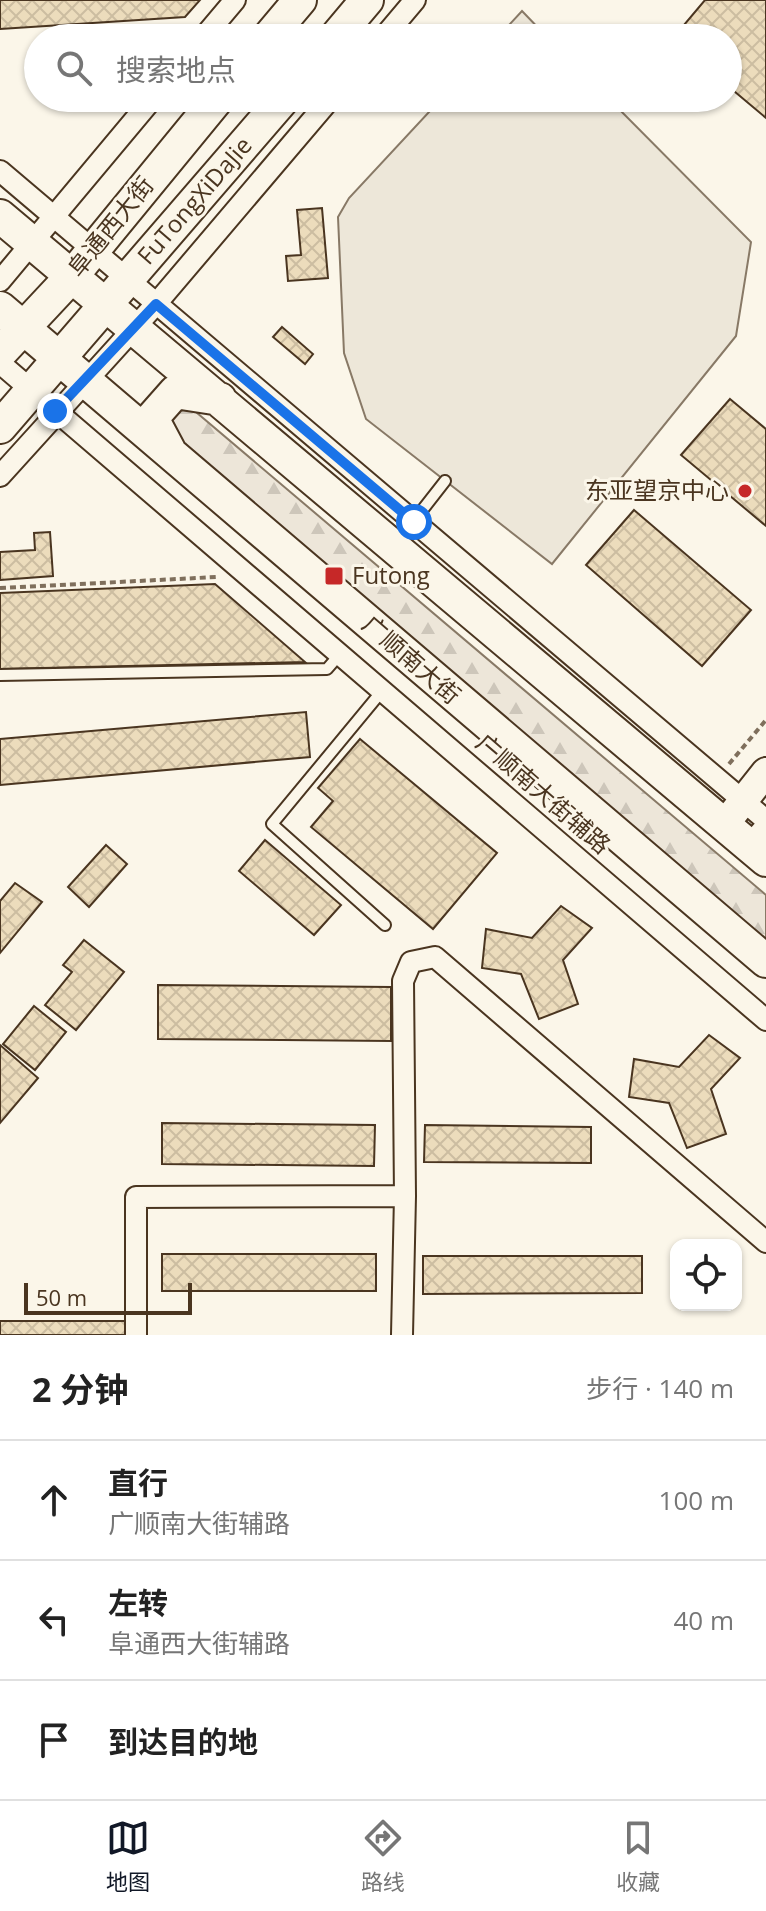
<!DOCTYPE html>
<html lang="zh">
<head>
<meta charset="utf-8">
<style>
	:root { --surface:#fff; --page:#f2f2f2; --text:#222; --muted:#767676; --line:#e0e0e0; --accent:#111827 }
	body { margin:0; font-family:"Open Sans","Noto Sans SC",sans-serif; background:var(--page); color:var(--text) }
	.controls { position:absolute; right:24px; bottom:24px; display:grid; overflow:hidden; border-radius:16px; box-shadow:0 2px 6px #0004 }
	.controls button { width:72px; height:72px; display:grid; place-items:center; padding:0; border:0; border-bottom:2px solid var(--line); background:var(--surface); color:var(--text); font:40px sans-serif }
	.scale { position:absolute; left:24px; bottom:20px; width:168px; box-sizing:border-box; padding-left:8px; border:4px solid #4a3520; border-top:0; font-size:22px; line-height:28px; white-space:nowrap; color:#4a3520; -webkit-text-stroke:6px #fbf6e9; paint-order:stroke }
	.stop { position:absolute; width:24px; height:24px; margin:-18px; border:6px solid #1a73e8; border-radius:50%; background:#fff }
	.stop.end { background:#1a73e8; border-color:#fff; box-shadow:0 2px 8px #0008 }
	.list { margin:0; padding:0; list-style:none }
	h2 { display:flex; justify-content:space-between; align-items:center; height:104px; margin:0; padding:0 32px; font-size:34px }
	h2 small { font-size:26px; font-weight:400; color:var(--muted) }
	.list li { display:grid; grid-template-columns:52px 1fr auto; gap:24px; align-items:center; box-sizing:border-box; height:120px; padding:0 32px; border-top:2px solid var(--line) }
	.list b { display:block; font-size:30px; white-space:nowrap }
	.list p { margin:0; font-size:26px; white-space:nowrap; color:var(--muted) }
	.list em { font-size:26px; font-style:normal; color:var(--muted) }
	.icon { flex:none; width:44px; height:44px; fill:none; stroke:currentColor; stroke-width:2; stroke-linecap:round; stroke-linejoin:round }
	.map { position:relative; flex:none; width:766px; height:1335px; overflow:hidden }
	.search { position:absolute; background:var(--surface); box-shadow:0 2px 6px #0004; left:24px; right:24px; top:24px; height:88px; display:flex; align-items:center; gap:20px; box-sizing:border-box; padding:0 28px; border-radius:44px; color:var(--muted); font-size:30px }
	.sheet { height:464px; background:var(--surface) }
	nav { display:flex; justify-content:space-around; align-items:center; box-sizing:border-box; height:112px; border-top:2px solid var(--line); background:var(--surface); font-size:22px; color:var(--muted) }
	nav a { display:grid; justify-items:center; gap:4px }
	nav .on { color:var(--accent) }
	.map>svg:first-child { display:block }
</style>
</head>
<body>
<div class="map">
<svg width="766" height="1335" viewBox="0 0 766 1335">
	<defs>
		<pattern id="forest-firs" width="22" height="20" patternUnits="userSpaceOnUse" patternTransform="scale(2)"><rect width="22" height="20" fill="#ede6d9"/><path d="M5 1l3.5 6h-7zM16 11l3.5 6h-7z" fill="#cdc6ba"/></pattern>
		<pattern id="building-cross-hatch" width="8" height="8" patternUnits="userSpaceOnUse" patternTransform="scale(2)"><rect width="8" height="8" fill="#ecdcbc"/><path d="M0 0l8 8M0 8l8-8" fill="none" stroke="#ccbda1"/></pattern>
	</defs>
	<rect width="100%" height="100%" fill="#fbf6e9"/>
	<path fill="url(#forest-firs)" stroke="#887966" stroke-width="2" d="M 177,407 L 190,407 L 766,895 L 766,941 L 170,433 L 167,420 Z"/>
	<path fill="#ede7d9" stroke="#887966" stroke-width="2" d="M 522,11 L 548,38 L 497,38 Z
		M 442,98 L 608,98 L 751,242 L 736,336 L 552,564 L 366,419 L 344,353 L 338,217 L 349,198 Z"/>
	<path fill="url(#building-cross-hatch)" stroke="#4a3520" stroke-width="2" d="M 0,0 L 200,0 L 185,17 L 0,29 Z
		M 705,0 L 766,0 L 766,118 L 728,86 L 728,38 L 673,38 Z
		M 322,208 L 328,278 L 288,281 L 286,256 L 301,255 L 297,210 Z
		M 282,327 L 313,354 L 305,364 L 273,337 Z
		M 730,399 L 766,429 L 766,526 L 681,455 Z
		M 634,510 L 751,610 L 702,666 L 586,565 Z
		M 50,532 L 53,576 L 0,580 L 0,552 L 35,550 L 34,533 Z
		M 215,584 L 305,662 L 0,669 L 0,593 Z
		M 306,712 L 310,757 L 0,785 L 0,739 Z
		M 360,739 L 497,853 L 433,929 L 311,827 L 333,801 L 318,788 Z
		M 265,840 L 341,905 L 314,935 L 239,871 Z
		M 106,845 L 127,864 L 89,907 L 68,887 Z
		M 15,883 L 42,902 L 0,953 L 0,901 Z
		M 561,906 L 592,928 L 563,960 L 578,1004 L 539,1019 L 521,974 L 482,968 L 486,929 L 532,938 Z
		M 84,940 L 124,972 L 76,1030 L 45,1005 L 72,972 L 63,965 Z
		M 158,985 L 391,987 L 391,1041 L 158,1039 Z
		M 34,1006 L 66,1032 L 35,1070 L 3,1044 Z
		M 709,1035 L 740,1058 L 711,1089 L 726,1134 L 687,1148 L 669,1103 L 629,1097 L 634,1059 L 679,1067 Z
		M 0,1045 L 38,1078 L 0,1123 Z
		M 162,1123 L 375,1125 L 374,1166 L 162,1164 Z
		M 425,1125 L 591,1127 L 591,1163 L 424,1162 Z
		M 162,1254 L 376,1254 L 376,1291 L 162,1291 Z
		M 423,1256 L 642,1256 L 642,1293 L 423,1294 Z
		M 0,1321 L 125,1321 L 125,1335 L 0,1335 Z"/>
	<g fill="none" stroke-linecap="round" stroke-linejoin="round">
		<g stroke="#4a3520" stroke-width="14">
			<path id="lane" d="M 395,545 L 445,481
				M 0,675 L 327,669 L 340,654
				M 382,691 L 272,824 L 385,925"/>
		</g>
		<g stroke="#4a3520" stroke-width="24">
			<path id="street" d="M 203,38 L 235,0
				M 383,38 L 415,0
				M 0,171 L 766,820
				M 0,281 L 153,98
				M 0,363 L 766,1020
				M 0,476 L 156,304 L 331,98
				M 405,1196 L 403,981 L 411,962 L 435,957 L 766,1242
				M 136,1335 L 136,1197 L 405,1196 L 402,1335"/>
		</g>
		<g stroke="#4a3520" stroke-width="32">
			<path id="secondary" d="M 724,825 L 766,772
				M 752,848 L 766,832"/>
		</g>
		<g stroke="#4a3520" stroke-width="36">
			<path id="primary" d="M 268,38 L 300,0
				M 335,38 L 367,0
				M 0,216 L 766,860
				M 0,308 L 766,961
				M 0,353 L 72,276 L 218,98
				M 0,427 L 284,98
				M 169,450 L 152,418 L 175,392 L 220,399"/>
		</g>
		<path stroke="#7f6f5c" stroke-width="4" stroke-dasharray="6 4" stroke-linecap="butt" d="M 0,588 L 217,577
			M 729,764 L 766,720"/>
		<use href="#lane" stroke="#fbf6e9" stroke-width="10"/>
		<use href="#street" stroke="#fbf6e9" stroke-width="20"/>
		<use href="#secondary" stroke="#fbf6e9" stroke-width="28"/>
		<use href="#primary" stroke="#fbf6e9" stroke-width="32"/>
	</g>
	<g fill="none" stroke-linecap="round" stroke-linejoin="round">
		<path stroke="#1a73e8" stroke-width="10" d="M 55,411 L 156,304 L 414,522"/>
	</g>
	<g fill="#c62828" stroke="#fbf6e9" stroke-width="3">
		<circle cx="745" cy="491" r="8"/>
		<rect x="324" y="566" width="20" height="20" rx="4"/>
	</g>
	<g text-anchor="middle" stroke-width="6" stroke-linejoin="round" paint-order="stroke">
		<g font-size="24" fill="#4a3520" stroke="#fbf6e9">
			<text transform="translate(195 201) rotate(-49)" y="8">FuTongXiDaJie</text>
			<text transform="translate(111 227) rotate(-51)" y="8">阜通西大街</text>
			<text transform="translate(411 660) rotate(41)" y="8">广顺南大街</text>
			<text transform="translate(543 794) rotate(41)" y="8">广顺南大街辅路</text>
		</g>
		<g font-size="24" fill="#4a3520" stroke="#fbf6e9" text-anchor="end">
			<text x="729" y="499">东亚望京中心</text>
			<text x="352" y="584" text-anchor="start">Futong</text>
		</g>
	</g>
</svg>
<div class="controls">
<button><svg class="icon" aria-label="locate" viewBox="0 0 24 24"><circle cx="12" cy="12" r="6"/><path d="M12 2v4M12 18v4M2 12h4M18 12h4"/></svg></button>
</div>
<div class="scale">50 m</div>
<div class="stop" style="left:414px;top:522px"></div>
<div class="stop end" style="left:55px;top:411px"></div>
<div class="search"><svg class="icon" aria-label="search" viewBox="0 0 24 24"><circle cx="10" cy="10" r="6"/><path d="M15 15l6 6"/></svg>搜索地点</div>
</div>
<section class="sheet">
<h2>2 分钟<small>步行 · 140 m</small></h2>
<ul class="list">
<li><svg class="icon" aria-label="ahead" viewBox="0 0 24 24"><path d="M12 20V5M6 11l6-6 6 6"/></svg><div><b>直行</b><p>广顺南大街辅路</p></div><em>100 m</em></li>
<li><svg class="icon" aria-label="left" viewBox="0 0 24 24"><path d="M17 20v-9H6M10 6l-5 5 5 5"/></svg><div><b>左转</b><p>阜通西大街辅路</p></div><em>40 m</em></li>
<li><svg class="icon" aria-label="arrive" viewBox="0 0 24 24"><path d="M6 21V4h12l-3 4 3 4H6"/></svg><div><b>到达目的地</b></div></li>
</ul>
</section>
<nav>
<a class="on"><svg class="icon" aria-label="map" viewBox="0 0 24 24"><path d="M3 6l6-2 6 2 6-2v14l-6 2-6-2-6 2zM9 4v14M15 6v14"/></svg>地图</a>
<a><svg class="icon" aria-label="directions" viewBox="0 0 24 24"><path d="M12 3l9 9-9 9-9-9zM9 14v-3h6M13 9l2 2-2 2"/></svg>路线</a>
<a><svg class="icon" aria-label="saved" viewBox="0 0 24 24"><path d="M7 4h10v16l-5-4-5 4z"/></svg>收藏</a>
</nav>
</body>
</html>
